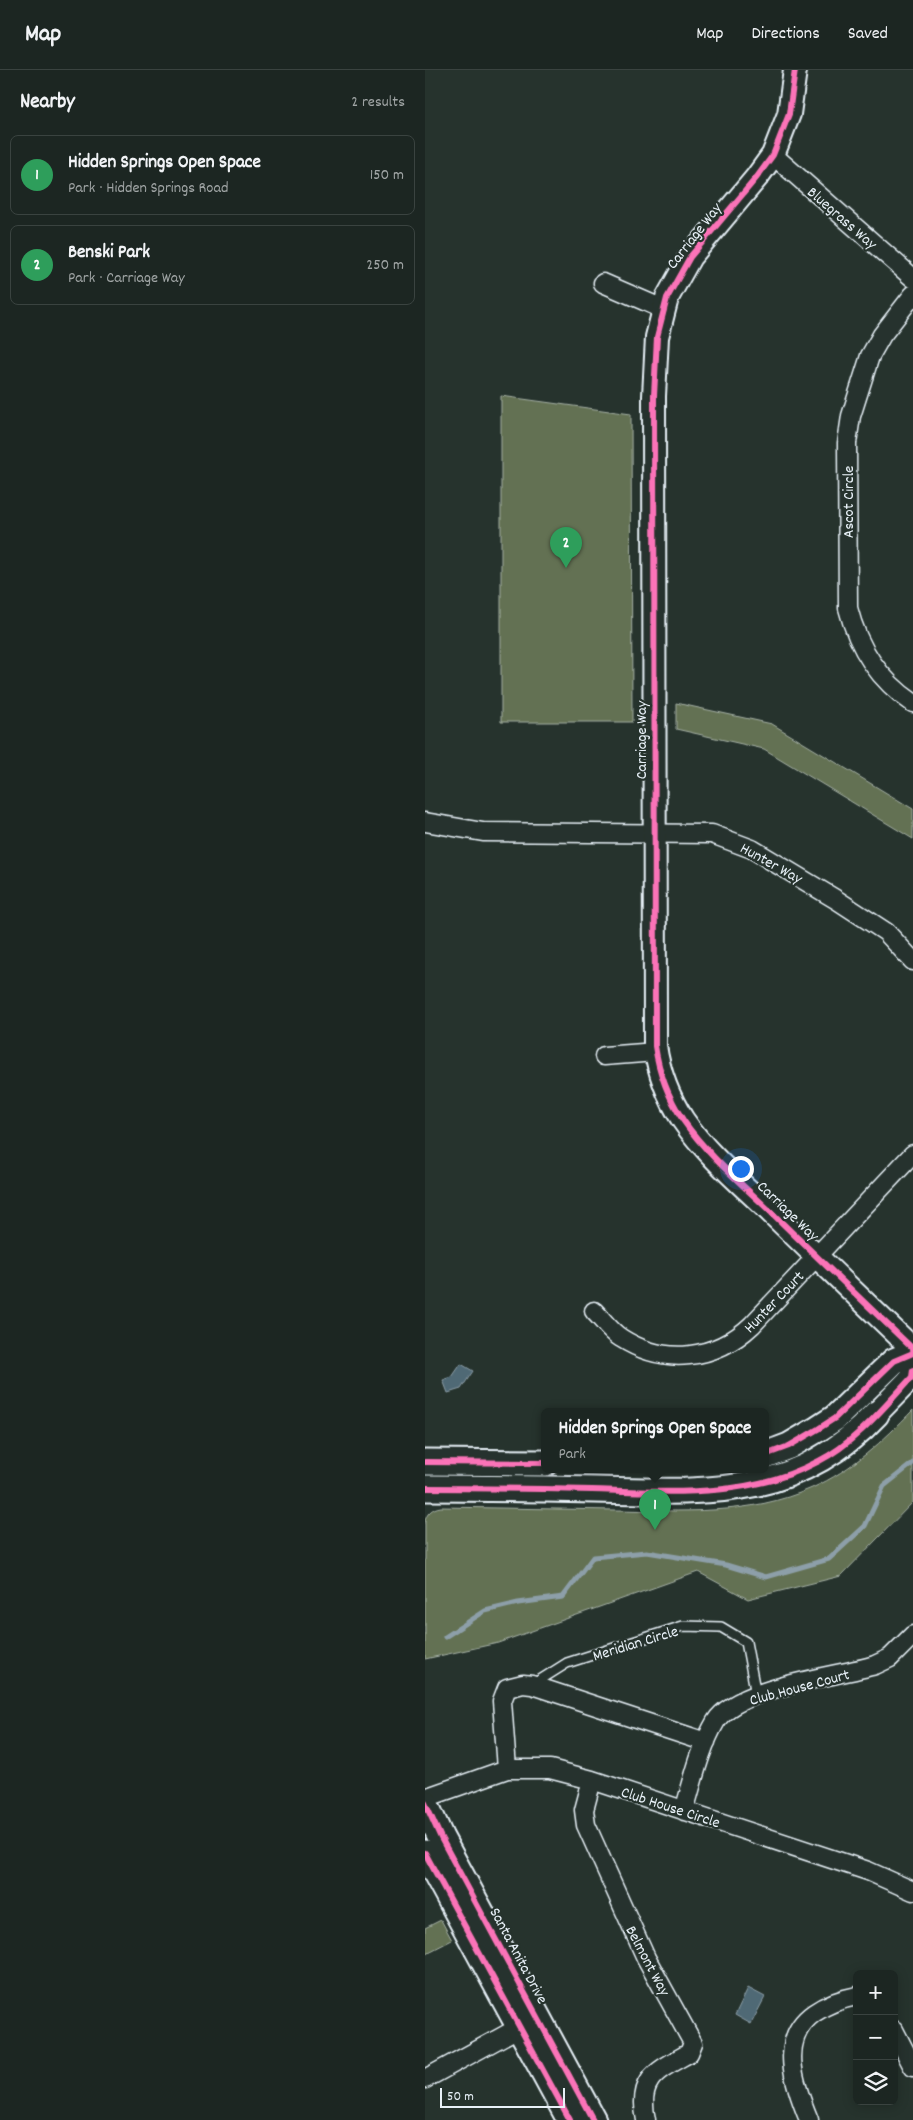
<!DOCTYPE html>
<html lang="en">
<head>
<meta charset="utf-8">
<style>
	:root { --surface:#1c2622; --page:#29322f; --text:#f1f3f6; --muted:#a0a5a5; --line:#3a4340; --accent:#8bbbb9 }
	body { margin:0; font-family:Dekko,sans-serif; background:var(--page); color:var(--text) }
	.controls { position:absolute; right:15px; bottom:15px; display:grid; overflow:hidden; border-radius:8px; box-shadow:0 2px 12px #0003 }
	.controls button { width:45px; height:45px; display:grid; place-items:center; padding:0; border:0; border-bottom:1px solid var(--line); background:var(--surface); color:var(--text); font:25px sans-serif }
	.scale { position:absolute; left:15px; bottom:12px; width:125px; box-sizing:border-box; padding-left:5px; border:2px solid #e8f1f8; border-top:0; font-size:14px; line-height:18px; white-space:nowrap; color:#e8f1f8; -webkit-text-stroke:4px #26332d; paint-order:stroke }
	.you { position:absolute; left:315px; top:1098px; width:18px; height:18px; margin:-12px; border:4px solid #fff; border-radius:50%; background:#1a73e8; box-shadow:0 0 0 8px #1a73e833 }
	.badge { display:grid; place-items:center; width:32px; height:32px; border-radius:50%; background:var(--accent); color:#fff; font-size:16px; font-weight:700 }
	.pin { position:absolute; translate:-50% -41px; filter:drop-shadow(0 1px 2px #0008) }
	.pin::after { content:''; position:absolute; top:26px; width:18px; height:15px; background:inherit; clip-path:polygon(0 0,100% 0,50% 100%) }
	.popup { position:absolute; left:116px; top:1338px; width:228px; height:65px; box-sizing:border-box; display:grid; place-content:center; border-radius:8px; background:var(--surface); filter:drop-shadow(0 1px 4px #0005); font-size:16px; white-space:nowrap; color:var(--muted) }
	.popup b { font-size:19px; color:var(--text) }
	.popup::after { content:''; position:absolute; left:50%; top:100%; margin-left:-10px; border:10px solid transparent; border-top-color:var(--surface) }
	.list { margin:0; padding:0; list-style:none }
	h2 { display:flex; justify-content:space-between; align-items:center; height:65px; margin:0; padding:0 20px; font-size:21px }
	h2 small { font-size:16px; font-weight:400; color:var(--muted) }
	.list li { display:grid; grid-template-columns:32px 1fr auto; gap:15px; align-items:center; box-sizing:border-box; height:80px; margin:0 10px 10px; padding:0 10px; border:1px solid var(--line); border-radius:8px }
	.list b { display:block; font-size:19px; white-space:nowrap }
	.list p { margin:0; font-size:16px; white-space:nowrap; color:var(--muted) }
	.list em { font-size:16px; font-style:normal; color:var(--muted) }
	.icon { flex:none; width:28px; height:28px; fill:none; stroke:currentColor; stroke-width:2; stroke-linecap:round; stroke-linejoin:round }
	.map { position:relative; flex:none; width:488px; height:2050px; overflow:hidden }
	header { display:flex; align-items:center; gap:30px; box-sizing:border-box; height:70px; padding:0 25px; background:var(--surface); border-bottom:1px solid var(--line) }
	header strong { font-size:24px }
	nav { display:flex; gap:28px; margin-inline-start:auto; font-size:18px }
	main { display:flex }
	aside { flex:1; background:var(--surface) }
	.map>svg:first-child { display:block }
</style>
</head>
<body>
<header>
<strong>Map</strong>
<nav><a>Map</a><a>Directions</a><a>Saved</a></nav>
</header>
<main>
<aside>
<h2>Nearby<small>2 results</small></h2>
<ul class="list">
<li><span class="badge" style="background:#2e9e5b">1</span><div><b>Hidden Springs Open Space</b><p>Park · Hidden Springs Road</p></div><em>150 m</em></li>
<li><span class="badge" style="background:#2e9e5b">2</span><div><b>Benski Park</b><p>Park · Carriage Way</p></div><em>250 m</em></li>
</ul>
</aside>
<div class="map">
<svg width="488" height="2050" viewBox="0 0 488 2050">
	<rect width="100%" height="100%" fill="#26332d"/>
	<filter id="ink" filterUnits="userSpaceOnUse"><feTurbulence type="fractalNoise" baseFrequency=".02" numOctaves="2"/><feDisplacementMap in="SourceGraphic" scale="10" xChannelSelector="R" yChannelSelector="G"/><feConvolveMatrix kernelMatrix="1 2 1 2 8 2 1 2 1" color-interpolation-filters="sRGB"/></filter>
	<g filter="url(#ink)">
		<path fill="#637153" stroke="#a6b1a6" d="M 76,326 L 206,344 L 207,652 L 76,652 Z
			M 251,633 L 347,654 L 488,739 L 488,769 L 339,679 L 251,659 Z
			M 488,1340 L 488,1432 L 416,1506 L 323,1529 L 273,1502 L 73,1573 L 0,1589 L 0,1452 C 1,1444 7,1438 16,1437 C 74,1438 132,1439 190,1440 C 257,1441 324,1446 387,1418 C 427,1400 458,1371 488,1340 Z
			M 16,1850 L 27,1870 L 0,1884 L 0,1858 Z"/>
		<path fill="#506975" stroke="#8d9fa9" d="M 36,1294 L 48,1301 L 36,1319 L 23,1323 L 18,1310 L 27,1307 Z
			M 323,1918 L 340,1927 L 326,1954 L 310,1945 Z"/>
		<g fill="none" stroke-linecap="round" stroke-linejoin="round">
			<path stroke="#8d9fa9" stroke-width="5" d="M 20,1567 L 60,1541 L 93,1533 L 138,1527 L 168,1487 L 222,1482 L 301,1495 L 341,1507 L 404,1489 L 440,1456 L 459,1416 L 488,1393"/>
			<g stroke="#e8f1f8" stroke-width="12">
				<path id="service" d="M 107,1615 L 142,1593 L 258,1556 L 296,1557 L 321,1572 L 331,1625"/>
			</g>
			<g stroke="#e8f1f8" stroke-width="21">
				<path id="minor" d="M 348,85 L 488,208
					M 178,213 L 238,239
					M 488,225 L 457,265 L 445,286 L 426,346 L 422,373 L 423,538 C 433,578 454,610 488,633
					M 0,752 L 58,762 L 287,764 L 327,779 L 412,830 L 461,862 L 488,891
					M 179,986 L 231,982
					M 169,1241 C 177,1249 186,1262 196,1268 C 240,1296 290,1290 327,1255 L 488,1084
					M 82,1699 L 77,1631 L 82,1618 L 98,1614 L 107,1615 L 281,1672
					M 167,1710 L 159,1740 L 161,1755 L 221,1888 L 268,1973 L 264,1983 C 232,2001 212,2008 221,2050
					M 0,1728 L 82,1699 L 125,1699 L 167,1710 L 443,1801 L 488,1821
					M 259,1741 C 268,1711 275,1678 291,1651 C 312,1617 411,1607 450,1595 L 465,1588 L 488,1565
					M 469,1960 L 488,1997
					M 0,2009 L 104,1952
					M 384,2050 C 370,2016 352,1969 389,1943 C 402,1934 416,1929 432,1926"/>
			</g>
			<g stroke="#e8f1f8" stroke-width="26">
				<path id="tertiary" d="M 370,0 L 364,44 L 348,85 L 332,107 L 265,187 L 242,228 L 232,267 L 229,326 L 230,976 C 234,1003 243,1027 258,1050 C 282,1085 317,1114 348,1144 C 394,1189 441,1234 488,1279
					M 451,1344 L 487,1307 L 488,1300"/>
			</g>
			<g stroke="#e8f1f8" stroke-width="29">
				<path id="secondary" d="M 340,1385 L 364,1376 L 393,1359 L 410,1348 L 469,1291 L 488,1283
					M 0,1392 L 120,1393
					M 0,1418 C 57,1418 114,1419 170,1420 C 279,1422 370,1431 451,1344
					M 0,1733 L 16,1768 L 168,2050
					M 0,1783 L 145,2050"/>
			</g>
			<use href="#service" stroke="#26332d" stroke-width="9"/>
			<use href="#minor" stroke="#26332d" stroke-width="18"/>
			<use href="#tertiary" stroke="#26332d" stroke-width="22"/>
			<use href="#secondary" stroke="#26332d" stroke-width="25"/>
			<g stroke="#26332d" stroke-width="9">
				<path id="cycleway" d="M 370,0 L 364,44 L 348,85 L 332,107 L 265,187 L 242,228 L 232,267 L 229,326 L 230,976 C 234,1003 243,1027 258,1050 C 282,1085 317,1114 348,1144 C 394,1189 441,1234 488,1279
					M 340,1385 L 364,1376 L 393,1359 L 410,1348 L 469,1291 L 488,1283
					M 0,1392 L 120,1393
					M 0,1418 C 56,1418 112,1419 167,1420 C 244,1422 324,1429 394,1391 C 431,1372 459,1337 487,1307 L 488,1300
					M 0,1733 L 16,1768 L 168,2050
					M 0,1783 L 145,2050"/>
			</g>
			<use href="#cycleway" stroke="#fb73b8" stroke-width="6"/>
		</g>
	</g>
	<g text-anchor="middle" stroke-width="4.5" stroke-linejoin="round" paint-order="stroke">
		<g font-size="16" fill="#e8f1f8" stroke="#26332d">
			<text transform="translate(418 147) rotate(41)" y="6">Bluegrass Way</text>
			<text transform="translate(268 165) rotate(-52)" y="6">Carriage Way</text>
			<text transform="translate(422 432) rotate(-90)" y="6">Ascot Circle</text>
			<text transform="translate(215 670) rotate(-90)" y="6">Carriage Way</text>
			<text transform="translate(347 792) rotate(29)" y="6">Hunter Way</text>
			<text transform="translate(364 1140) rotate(44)" y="6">Carriage Way</text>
			<text transform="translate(348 1231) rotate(-46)" y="6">Hunter Court</text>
			<text transform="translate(210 1572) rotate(-17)" y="6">Meridian Circle</text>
			<text transform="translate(374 1616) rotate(-15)" y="6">Club House Court</text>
			<text transform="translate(246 1736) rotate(18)" y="6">Club House Circle</text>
			<text transform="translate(95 1885) rotate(62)" y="6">Santa Anita Drive</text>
			<text transform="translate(224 1890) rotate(62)" y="6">Belmont Way</text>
		</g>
	</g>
</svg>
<div class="controls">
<button>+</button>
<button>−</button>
<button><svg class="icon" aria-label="layers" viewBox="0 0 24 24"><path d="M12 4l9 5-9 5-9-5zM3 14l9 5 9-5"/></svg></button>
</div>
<div class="scale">50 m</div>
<div class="you"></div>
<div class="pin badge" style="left:230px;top:1460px;background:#2e9e5b">1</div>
<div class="popup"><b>Hidden Springs Open Space</b>Park</div>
<div class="pin badge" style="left:141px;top:498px;background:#2e9e5b">2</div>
</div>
</main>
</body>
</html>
